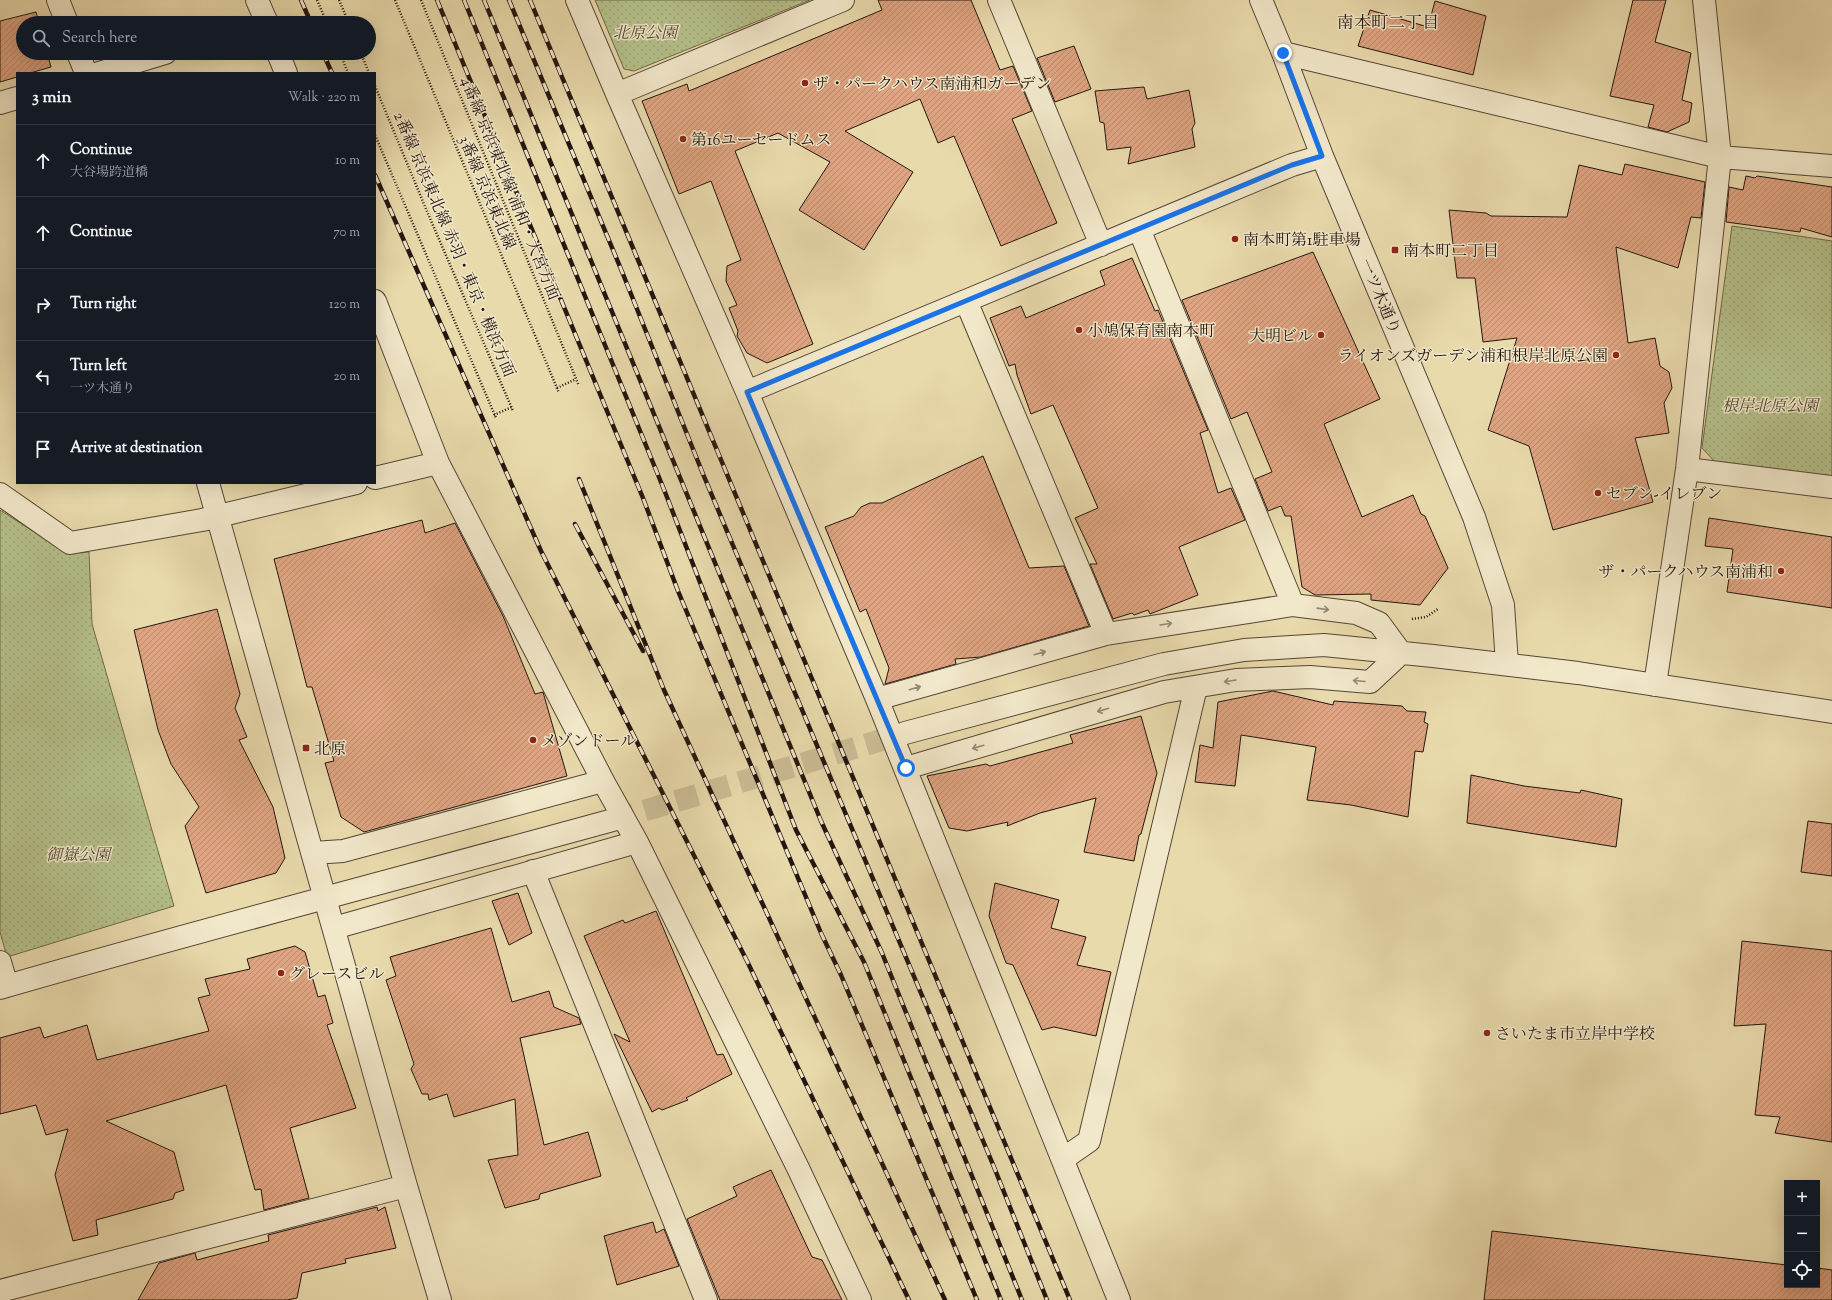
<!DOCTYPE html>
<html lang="en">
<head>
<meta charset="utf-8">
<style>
	:root { --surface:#171b24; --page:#242831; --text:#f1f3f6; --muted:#9ea1a6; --line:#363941 }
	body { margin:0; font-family:"Sorts Mill Goudy","Noto Serif JP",serif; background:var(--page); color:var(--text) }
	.controls { position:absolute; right:12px; bottom:12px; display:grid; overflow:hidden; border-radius:0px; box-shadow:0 4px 16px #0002 }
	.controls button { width:36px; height:36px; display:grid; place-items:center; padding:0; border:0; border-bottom:1px solid var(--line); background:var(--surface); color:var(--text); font:20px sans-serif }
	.stop { position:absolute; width:12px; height:12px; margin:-9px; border:3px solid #1a73e8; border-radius:50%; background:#fff }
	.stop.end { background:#1a73e8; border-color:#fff; box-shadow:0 1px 4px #0008 }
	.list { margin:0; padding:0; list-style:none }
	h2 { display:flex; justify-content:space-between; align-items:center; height:52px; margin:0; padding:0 16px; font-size:17px }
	h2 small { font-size:13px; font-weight:400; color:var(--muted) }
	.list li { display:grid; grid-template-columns:26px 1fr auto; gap:12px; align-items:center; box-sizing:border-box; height:72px; padding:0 16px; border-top:1px solid var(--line) }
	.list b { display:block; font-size:15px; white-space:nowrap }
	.list p { margin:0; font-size:13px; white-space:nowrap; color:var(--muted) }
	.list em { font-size:13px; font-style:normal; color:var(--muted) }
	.icon { flex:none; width:22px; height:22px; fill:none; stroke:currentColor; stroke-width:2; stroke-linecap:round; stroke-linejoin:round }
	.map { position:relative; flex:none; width:1832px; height:1300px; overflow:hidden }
	.search { position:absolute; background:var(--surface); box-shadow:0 4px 16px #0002; left:16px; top:16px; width:360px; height:44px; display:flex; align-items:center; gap:10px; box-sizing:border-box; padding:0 14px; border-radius:22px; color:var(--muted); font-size:15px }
	.panel { position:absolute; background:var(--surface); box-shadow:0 4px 16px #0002; left:16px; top:72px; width:360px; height:412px; border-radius:0px }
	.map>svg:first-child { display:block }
</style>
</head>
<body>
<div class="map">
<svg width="1832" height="1300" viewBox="0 0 1832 1300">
	<defs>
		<pattern id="park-dots" width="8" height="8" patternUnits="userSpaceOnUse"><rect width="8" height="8" fill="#b5c08a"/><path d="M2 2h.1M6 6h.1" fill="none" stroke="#9ca476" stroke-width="1.8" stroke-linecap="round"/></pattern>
		<pattern id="building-hatch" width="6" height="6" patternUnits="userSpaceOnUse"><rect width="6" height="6" fill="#dea481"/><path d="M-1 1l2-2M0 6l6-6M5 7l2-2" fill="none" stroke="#be8c6e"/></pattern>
	</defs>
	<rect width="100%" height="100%" fill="#e9daac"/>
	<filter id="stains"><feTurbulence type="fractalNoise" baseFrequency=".005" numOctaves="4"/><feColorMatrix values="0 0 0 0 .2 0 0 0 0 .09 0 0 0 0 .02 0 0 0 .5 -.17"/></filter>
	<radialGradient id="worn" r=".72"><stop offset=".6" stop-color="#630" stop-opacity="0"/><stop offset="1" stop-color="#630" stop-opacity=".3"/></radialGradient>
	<path fill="url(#park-dots)" stroke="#6c6a4d" d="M 595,0 L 810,0 L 634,71 L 624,69 Z
		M 1732,226 L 1832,241 L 1832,476 L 1715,462 L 1702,448 Z
		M 0,510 L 67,553 L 89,552 L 92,624 L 174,906 L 7,957 L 0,932 Z"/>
	<path fill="url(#building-hatch)" stroke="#241510" d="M 878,0 L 971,0 L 1000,70 L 1013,66 L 1032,111 L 1012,119 L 1057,223 L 1001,246 L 954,136 L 938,143 L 920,99 L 845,131 L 913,172 L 864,250 L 799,210 L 830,162 L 778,133 L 735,151 L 813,344 L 767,363 L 747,353 L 737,336 L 738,331 L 729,308 L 737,305 L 726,281 L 727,266 L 741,260 L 711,181 L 679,194 L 642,101 L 687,84 L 689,91 L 882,10 Z
		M 1633,0 L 1666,0 L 1655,42 L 1691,53 L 1682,100 L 1692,103 L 1689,122 L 1667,132 L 1648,127 L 1654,105 L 1610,96 Z
		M 1435,1 L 1486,16 L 1473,75 L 1358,46 L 1370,10 L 1428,27 Z
		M 36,12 L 39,23 L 23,23 L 23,53 L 47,53 L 51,67 L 30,73 L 17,73 L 17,77 L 0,82 L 0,21 Z
		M 1074,46 L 1091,89 L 1055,102 L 1037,58 Z
		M 1144,87 L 1147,99 L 1189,90 L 1195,123 L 1192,129 L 1195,147 L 1128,164 L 1131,147 L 1107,150 L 1104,123 L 1100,122 L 1095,91 Z
		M 1625,164 L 1705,182 L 1701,218 L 1691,217 L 1678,268 L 1616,247 L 1628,343 L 1655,338 L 1660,366 L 1669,372 L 1672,388 L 1664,403 L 1669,433 L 1635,438 L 1653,502 L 1553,530 L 1529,446 L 1488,430 L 1517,338 L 1483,342 L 1475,278 L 1457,278 L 1449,210 L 1486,213 L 1491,216 L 1567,217 L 1579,165 L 1622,175 Z
		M 1746,176 L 1755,178 L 1757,176 L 1832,187 L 1832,237 L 1801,228 L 1800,232 L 1726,222 L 1729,187 L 1743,190 Z
		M 1313,252 L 1380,399 L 1324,424 L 1362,517 L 1413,495 L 1421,514 L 1425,516 L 1448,568 L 1420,605 L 1371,600 L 1371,594 L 1315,595 L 1302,587 L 1291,516 L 1285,516 L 1281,506 L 1268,511 L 1255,479 L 1272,472 L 1247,412 L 1231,419 L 1182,300 Z
		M 1132,258 L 1155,311 L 1158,310 L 1208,430 L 1200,433 L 1218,493 L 1231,488 L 1245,520 L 1179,547 L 1198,595 L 1150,614 L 1148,610 L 1134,615 L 1132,613 L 1113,619 L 1090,564 L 1097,564 L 1075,518 L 1098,508 L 1053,405 L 1031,414 L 1017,375 L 1015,364 L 1009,366 L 990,318 L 1021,306 L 1026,318 L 1105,285 L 1100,271 Z
		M 983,456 L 1029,568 L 1064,566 L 1089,626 L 981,657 L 955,659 L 956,664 L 885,684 L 889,668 L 866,609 L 860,612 L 825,527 L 854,516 L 861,507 L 870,503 L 882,503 Z
		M 1709,518 L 1832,537 L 1832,608 L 1727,592 L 1733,549 L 1705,546 Z
		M 422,520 L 425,533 L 455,523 L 503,616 L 535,694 L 543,692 L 567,776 L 364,832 L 341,817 L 325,763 L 334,761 L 312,687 L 307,687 L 274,559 Z
		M 217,609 L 240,694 L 235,708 L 247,737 L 239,740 L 273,807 L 285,858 L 276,873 L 206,893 L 185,826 L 199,807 L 171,764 L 158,730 L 134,630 Z
		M 1273,691 L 1333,705 L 1334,701 L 1402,706 L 1407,711 L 1426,712 L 1424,722 L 1428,724 L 1423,752 L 1415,751 L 1408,817 L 1351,805 L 1307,800 L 1316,747 L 1241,735 L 1235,786 L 1195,782 L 1200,745 L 1213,748 L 1218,702 Z
		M 1141,716 L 1157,773 L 1141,834 L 1139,835 L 1134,861 L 1084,852 L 1096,798 L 1040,813 L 1007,826 L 1008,822 L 967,831 L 949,828 L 927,776 L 986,764 L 990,766 L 1073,743 L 1070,735 Z
		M 1471,775 L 1524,786 L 1580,793 L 1581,790 L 1622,799 L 1616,847 L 1467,823 Z
		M 1808,821 L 1832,824 L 1832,876 L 1801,872 Z
		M 995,883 L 1059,900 L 1051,928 L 1086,937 L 1077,965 L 1111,972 L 1096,1036 L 1054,1027 L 1042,1030 L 1013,965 L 1006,963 L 989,916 Z
		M 518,893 L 532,933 L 509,945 L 492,901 Z
		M 656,911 L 717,1055 L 723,1054 L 732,1074 L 686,1098 L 688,1100 L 662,1110 L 659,1108 L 652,1112 L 614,1034 L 630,1042 L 584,936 L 623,920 L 625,923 Z
		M 491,928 L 512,1002 L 549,991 L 554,1007 L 579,1018 L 581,1024 L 520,1038 L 544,1145 L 588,1132 L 601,1176 L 540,1194 L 539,1199 L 505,1208 L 488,1160 L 518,1155 L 515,1099 L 454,1117 L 447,1094 L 429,1100 L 428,1094 L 422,1094 L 411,1069 L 414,1064 L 386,980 L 396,976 L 390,957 Z
		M 1742,941 L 1832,951 L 1832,1142 L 1775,1133 L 1780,1117 L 1755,1115 L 1766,1024 L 1734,1026 Z
		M 295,946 L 305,952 L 318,997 L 325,995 L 333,1023 L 327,1025 L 356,1108 L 290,1128 L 309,1198 L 264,1210 L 261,1189 L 255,1190 L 226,1085 L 106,1121 L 174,1152 L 184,1190 L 175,1193 L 173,1199 L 96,1220 L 98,1235 L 73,1241 L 55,1175 L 68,1129 L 46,1135 L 36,1105 L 0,1114 L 0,1038 L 40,1027 L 44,1038 L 87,1025 L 97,1060 L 209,1031 L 198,998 L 210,995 L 205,979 L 250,969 L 247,959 Z
		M 771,1170 L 812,1257 L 822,1260 L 842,1300 L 720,1300 L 687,1219 L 737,1196 L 733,1187 Z
		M 377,1207 L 378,1211 L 385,1207 L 396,1248 L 345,1259 L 346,1263 L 302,1273 L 297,1298 L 287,1300 L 138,1300 L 159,1263 L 195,1253 L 197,1260 L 269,1241 L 268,1235 Z
		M 653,1222 L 656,1233 L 664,1229 L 679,1266 L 617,1285 L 604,1236 Z
		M 1492,1231 L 1787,1265 L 1787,1285 L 1817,1285 L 1817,1268 L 1832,1270 L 1832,1300 L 1484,1300 Z"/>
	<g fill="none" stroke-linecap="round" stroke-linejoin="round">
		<path stroke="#cbbc95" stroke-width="22" stroke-dasharray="22 11" stroke-linecap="butt" d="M 613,820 L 905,733"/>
		<g stroke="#554637" stroke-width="24">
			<path id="minor" d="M 58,0 L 67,23
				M 257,0 L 267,23
				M 577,0 L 617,94 L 747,392 L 877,699 L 1119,1300
				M 999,0 L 1101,245
				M 1261,0 L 1283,53 L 1322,156 L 1474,517 L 1503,605 L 1507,664
				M 78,53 L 86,73
				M 278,53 L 286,73
				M 1283,53 L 1720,157 L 1832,166
				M 99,73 L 165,53
				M 617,94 L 843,0
				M 0,103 L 17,98
				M 1139,229 L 1293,605
				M 375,301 L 438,463 L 603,781 L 637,842 L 798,1168 L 860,1300
				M 966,301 L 1106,634
				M 747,392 L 1292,165 L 1322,156
				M 1687,469 L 1832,487
				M 375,478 L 438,463
				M 208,483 L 406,1186 L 440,1300
				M 0,494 L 70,543 L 202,520 L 356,483
				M 1655,685 L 1687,469 L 1720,157 L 1704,0
				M 877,699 L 1106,634 L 1293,605 L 1356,613 L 1379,623 L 1401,653 L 1370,682 L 1310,677 L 1236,680 L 1164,692 L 906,768
				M 905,733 L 1164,664 L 1244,650 L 1324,645 L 1433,656 L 1578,673 L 1832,712
				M 313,853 L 343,851 L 603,781
				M 533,871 L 706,1300
				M 334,928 L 637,842
				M 0,962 L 7,986
				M 0,988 C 204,929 409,876 613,820
				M 1063,1159 L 1089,1141 L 1196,687
				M 0,1291 L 406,1186"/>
		</g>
		<path stroke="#241510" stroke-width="2.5" stroke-dasharray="1 2" stroke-linecap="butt" d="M 317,0 L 327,23
			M 339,0 L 349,23
			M 395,0 L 559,393
			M 421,0 L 579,386
			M 340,53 L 348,73
			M 361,53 L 369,73
			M 375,86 L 426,209 L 513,411
			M 375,135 L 496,418
			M 557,388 L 576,379
			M 494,415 L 512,407
			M 1412,619 L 1426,617 L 1438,609"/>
		<use href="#minor" stroke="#f1e7c9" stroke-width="22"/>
		<g stroke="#241510" stroke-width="4.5">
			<path id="rail" d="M 301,0 L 311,23
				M 437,0 L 643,498 L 678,591 L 821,933 L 841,975 L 977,1300
				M 464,0 L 665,492 L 796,830 L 864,962 L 1001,1300
				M 484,0 L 821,821 L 882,953 L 1022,1300
				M 509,0 L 623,274 L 703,474 L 994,1167 L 1047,1300
				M 530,0 L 1070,1300
				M 323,53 L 332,73
				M 375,175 L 541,551 L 748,963 L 909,1300
				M 579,479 L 664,690 L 945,1300
				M 575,524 L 643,651"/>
		</g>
		<use href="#rail" stroke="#f1e7c9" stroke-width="3" stroke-dasharray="9" stroke-linecap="butt"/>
	</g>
	<defs><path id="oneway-shaft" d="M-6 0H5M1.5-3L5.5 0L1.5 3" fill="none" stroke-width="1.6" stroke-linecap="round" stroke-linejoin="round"/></defs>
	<g stroke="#958876">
		<use href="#oneway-shaft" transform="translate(1323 609) rotate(8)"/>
		<use href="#oneway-shaft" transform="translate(1166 624) rotate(-9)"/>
		<use href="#oneway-shaft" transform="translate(1040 653) rotate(-16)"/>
		<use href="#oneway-shaft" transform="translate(1230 681) rotate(171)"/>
		<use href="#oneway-shaft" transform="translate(1359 681) rotate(-175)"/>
		<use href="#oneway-shaft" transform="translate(915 688) rotate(-16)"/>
		<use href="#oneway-shaft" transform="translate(1103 710) rotate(164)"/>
		<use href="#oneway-shaft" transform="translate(978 747) rotate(164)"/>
	</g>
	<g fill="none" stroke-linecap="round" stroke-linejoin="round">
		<path stroke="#1a73e8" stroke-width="5" d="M 906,768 L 747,392 L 1292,165 L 1322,156 L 1283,53"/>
	</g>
	<g fill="#8f2418" stroke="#f1e7c9" stroke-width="1.5">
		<circle cx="805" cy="83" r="4"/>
		<circle cx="683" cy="139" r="4"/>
		<circle cx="1235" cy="239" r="4"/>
		<rect x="1391" y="246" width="8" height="8" rx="2"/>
		<circle cx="1079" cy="330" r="4"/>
		<circle cx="1321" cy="335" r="4"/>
		<circle cx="1616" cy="355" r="4"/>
		<circle cx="1598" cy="493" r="4"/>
		<circle cx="1781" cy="571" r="4"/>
		<circle cx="533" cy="740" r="4"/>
		<rect x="302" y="744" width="8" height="8" rx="2"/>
		<circle cx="281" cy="973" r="4"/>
		<circle cx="1487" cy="1033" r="4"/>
	</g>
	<g text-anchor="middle" stroke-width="3" stroke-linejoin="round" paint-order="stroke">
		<g font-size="16" font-style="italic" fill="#504835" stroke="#f1e7c9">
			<text x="645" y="38">北原公園</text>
			<text x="1770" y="411">根岸北原公園</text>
			<text x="78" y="860">御嶽公園</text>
		</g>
		<g font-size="16" fill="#241510" stroke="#f1e7c9" text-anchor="start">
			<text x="813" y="89">ザ・パークハウス南浦和ガーデン</text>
			<text x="691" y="145">第16ユーセードムス</text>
			<text x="1243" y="245">南本町第1駐車場</text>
			<text x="1403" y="256">南本町二丁目</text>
			<text x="1087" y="336">小鳩保育園南本町</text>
			<text x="1313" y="341" text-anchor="end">大明ビル</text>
			<text x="1608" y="361" text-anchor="end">ライオンズガーデン浦和根岸北原公園</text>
			<text x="1606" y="499">セブン-イレブン</text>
			<text x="1773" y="577" text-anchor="end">ザ・パークハウス南浦和</text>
			<text x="541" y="746">メゾンドール</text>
			<text x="314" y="754">北原</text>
			<text x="289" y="979">グレースビル</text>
			<text x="1495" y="1039">さいたま市立岸中学校</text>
		</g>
		<g font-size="16" fill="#241510" stroke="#f1e7c9">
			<text transform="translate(511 188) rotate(68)" y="6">4番線 京浜東北線 浦和・大宮方面</text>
			<text transform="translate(488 192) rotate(67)" y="6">3番線 京浜東北線</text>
			<text transform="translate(455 244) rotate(67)" y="6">2番線 京浜東北線 赤羽・東京・横浜方面</text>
			<text transform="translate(1381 296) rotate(67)" y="6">一ツ木通り</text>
		</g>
		<g font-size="17" fill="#241510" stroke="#f1e7c9">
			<text x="1388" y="28">南本町二丁目</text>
		</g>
	</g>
	<rect width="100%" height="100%" filter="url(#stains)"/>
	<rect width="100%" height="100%" fill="url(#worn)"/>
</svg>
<div class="controls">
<button>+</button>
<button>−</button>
<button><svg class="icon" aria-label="locate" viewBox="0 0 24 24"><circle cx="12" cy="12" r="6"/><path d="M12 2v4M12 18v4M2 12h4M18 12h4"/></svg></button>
</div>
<div class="stop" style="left:906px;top:768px"></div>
<div class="stop end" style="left:1283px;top:53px"></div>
<div class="search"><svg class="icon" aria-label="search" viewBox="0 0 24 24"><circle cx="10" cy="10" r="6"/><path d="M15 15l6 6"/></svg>Search here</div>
<section class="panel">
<h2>3 min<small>Walk · 220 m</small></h2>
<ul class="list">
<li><svg class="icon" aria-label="ahead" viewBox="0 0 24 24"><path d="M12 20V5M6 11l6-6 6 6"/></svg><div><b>Continue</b><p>大谷場跨道橋</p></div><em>10 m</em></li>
<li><svg class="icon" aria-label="ahead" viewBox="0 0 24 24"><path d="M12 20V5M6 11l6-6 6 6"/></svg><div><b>Continue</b></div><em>70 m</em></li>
<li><svg class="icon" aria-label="right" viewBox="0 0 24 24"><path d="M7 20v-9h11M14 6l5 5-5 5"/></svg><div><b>Turn right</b></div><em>120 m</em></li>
<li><svg class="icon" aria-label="left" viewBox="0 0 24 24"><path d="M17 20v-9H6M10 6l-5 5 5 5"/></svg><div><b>Turn left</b><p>一ツ木通り</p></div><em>20 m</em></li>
<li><svg class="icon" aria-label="arrive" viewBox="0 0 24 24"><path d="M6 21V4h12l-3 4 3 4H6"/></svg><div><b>Arrive at destination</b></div></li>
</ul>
</section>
</div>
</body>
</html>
